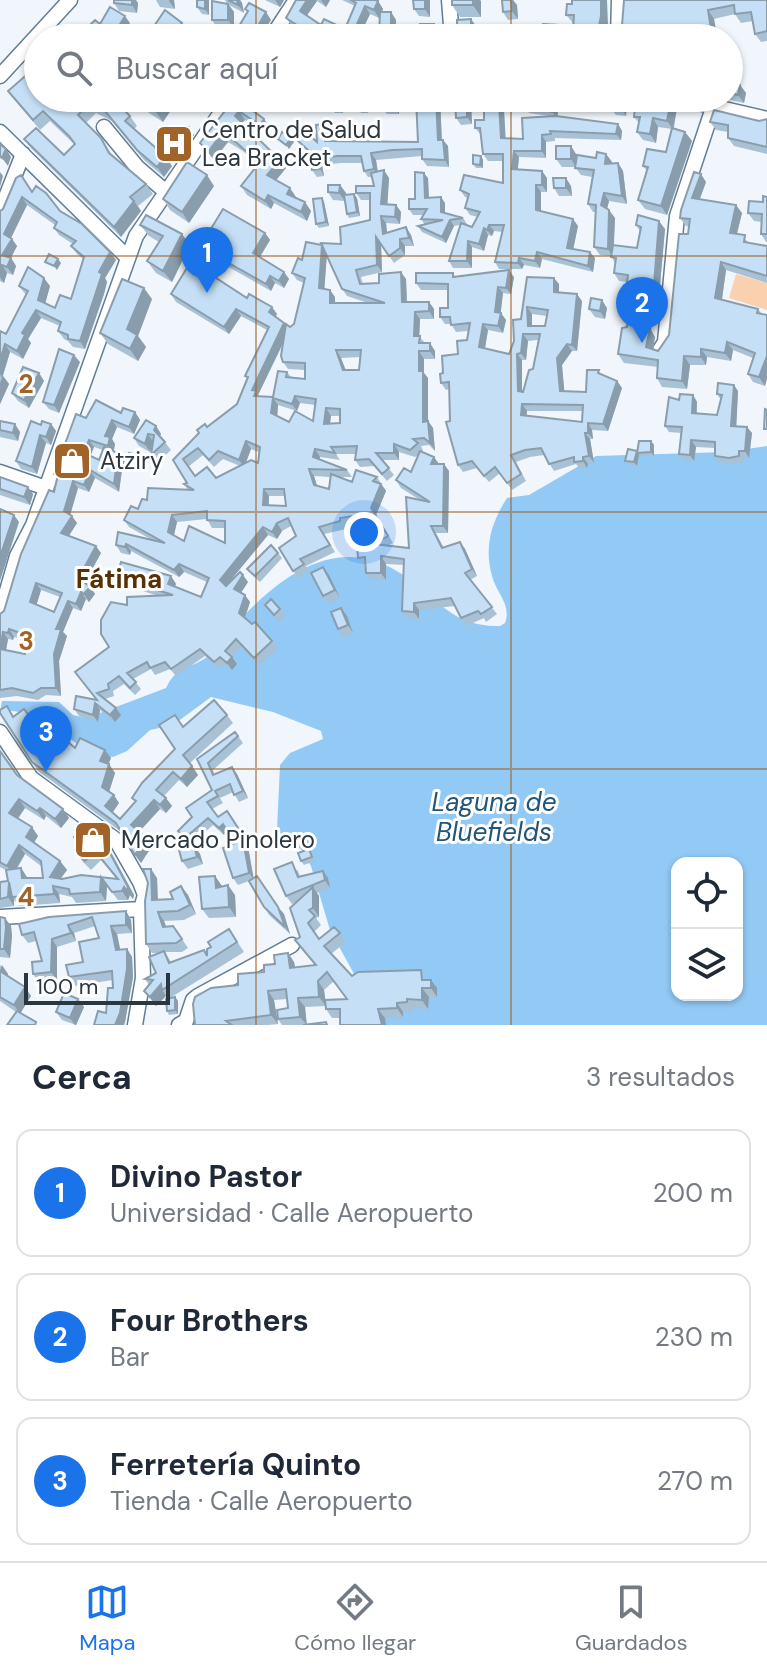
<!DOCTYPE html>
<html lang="es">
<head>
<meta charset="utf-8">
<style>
	:root { --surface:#fff; --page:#f2f2f3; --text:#1f2937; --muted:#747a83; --line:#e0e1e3; --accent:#1a73e8 }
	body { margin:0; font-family:"DM Sans",sans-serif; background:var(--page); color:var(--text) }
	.controls { position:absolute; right:24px; bottom:24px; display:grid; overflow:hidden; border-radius:16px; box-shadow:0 2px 6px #0004 }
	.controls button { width:72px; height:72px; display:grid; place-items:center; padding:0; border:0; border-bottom:2px solid var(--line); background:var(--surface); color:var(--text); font:40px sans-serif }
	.scale { position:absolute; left:24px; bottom:20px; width:146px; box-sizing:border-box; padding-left:8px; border:4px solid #2a3640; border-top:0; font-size:22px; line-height:28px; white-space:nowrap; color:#2a3640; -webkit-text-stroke:6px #fff; paint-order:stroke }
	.you { position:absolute; left:364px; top:532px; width:28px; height:28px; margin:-20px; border:6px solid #fff; border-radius:50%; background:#1a73e8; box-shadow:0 0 0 12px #1a73e833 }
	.badge { display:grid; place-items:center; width:52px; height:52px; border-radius:50%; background:var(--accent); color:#fff; font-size:26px; font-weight:700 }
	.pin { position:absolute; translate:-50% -66px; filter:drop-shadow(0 2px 4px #0008) }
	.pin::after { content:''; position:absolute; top:42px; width:28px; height:24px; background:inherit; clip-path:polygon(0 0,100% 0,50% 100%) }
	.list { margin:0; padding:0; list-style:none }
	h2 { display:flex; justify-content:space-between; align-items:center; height:104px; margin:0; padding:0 32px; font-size:34px }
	h2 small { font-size:26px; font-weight:400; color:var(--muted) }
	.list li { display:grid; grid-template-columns:52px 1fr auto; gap:24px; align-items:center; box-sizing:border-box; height:128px; margin:0 16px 16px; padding:0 16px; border:2px solid var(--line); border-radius:16px }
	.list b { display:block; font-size:30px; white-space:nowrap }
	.list p { margin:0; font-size:26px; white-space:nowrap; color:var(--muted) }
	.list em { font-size:26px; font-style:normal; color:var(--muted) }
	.icon { flex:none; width:44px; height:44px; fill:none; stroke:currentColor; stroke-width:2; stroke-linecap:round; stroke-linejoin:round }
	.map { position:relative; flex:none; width:767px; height:1025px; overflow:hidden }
	.search { position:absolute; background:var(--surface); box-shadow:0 2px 6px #0004; left:24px; right:24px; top:24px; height:88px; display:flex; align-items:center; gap:20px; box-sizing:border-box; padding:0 28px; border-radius:44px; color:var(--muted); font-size:30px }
	.sheet { height:536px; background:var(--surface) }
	nav { display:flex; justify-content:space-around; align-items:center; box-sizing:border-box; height:112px; border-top:2px solid var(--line); background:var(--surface); font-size:22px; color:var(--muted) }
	nav a { display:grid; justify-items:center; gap:4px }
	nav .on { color:var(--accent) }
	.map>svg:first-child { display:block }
</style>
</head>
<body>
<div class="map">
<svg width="767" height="1025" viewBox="0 0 767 1025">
	<rect width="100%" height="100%" fill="#f0f6fb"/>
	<path fill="#f9d1b0" d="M 736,274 L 767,283 L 767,310 L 729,298 Z"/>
	<path fill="#92c9f5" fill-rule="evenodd" d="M 767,446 L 767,1025 L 382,1025 L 330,930 L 311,866 L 301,849 L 285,841 L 277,830 L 280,765 L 290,753 L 323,739 L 321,731 L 273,712 L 211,697 L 173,725 L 150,730 L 127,751 L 113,757 L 88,753 L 41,715 L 5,710 L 0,713 L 2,701 L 59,702 L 73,715 L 87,718 L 166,688 C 178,663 191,670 208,656 C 215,649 222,640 228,633 C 270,585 329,532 395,570 C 435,592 447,627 500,626 L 505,623 C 512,604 496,593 492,576 C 484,547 491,523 507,498 L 529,495 L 596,456 L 726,452 ZM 677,863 L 737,863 L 737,995 L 677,995 Z"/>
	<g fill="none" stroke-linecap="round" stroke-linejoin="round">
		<g stroke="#627e95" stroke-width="17">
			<path id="minor" d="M 449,0 L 452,38
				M 271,38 L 296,0
				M 618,38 L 619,0
				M 0,76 L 70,0
				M 677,98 L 767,119
				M 104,127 L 137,167 L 166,192
				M 0,132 L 128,258
				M 0,212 L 23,154
				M 660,350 L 665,342 L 677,216 L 713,108
				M 0,472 L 46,488
				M 0,615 L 17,556 L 33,525 L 136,236 L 231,98
				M 0,732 L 31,778 L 116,840 L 140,882 L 145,895 L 141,909 L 143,978 L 135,1025
				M 0,917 L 141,909
				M 179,1025 L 186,1021 L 193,1000 L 198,996 L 292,945"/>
		</g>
		<use href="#minor" stroke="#fff" stroke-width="14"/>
	</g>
	<path fill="#a9c1d4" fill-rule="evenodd" d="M 156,0 L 174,0 L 175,9 L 160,7 Z
		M 209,0 L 209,15 L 202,14 L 197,7 Z
		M 225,0 L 240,0 L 242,3 L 244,13 L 229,5 L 234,12 L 234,28 L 217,28 L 212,20 L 227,4 Z
		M 265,0 L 284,0 L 280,7 Z
		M 296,0 L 330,0 L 326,7 L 317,1 L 307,15 L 321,25 L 345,29 L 355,6 L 342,0 L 378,0 L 378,1 L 383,9 L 382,12 L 391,12 L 396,20 L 396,34 L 421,34 L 434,24 L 439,31 L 439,38 L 318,38 L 310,34 L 309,37 L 291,25 L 286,18 ZM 370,14 L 379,18 L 379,37 L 362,36 L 360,35 Z
		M 430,0 L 430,17 L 419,16 L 414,9 Z
		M 452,0 L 480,0 L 481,17 L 460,17 L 452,5 Z
		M 511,0 L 513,0 L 517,5 L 518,19 L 508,20 L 503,12 Z
		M 624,0 L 767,0 L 767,41 L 761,42 L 755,34 L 753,21 L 741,23 L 735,14 L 714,19 L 716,30 L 718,31 L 723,38 L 621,38 Z
		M 114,3 L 138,3 L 137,13 L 119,11 Z
		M 567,4 L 608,25 L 605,38 L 578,38 L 578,36 L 573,30 L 574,24 L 566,15 Z
		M 214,26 L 220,34 L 220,38 L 196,38 Z
		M 729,73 L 734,80 L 733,84 L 740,85 L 746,93 L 744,103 L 721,98 L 729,98 Z
		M 8,91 L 38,98 L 77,98 L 68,106 L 70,108 L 81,98 L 107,105 L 130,116 L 137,126 L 134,129 L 172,166 L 164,177 L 144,160 L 112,121 L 96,113 L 86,123 L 101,138 L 112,155 L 146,184 L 153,194 L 138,206 L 141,211 L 121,237 L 32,149 L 24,139 L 64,155 L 75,145 L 50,121 L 40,130 Z
		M 144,98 L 179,98 L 163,122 L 149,113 L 141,102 Z
		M 235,98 L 256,98 L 252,109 L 270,127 L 266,133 L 245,120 L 242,123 L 286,168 L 276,180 L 311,211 L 307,221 L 274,203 L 271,209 L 247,195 L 241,186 L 258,165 L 243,151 L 228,142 L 214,160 L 200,143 Z
		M 381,98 L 399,98 L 399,114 L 387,114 L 381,107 Z
		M 416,98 L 440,98 L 442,140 L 448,146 L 449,167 L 427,166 L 422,159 L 422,156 L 376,160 L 378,171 L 389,178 L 387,204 L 396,205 L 401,212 L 400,224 L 386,223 L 387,232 L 411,235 L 414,246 L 405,246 L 405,255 L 394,263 L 381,244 L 382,272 L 361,277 L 363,284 L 379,283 L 406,279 L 407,302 L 429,302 L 434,309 L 434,319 L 420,319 L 419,336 L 425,343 L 435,351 L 435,359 L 424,359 L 424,373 L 428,378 L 428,421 L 433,428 L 435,451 L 429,445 L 421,446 L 423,450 L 422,452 L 449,471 L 448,533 L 436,533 L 444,548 L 460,542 L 465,549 L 477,576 L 470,580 L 497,614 L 486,622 L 484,618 L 466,626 L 455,606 L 419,610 L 419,619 L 407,618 L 402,611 L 404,565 L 386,564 L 386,580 L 371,580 L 366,573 L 365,565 L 363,565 L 358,558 L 374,529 L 369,522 L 345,525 L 346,529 L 324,534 L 335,552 L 306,566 L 309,571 L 298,578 L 279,548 L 296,536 L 291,526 L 282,531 L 277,539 L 268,535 L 226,586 L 248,582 L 241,592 L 250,602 L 245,618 L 272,641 L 278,648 L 259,665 L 241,647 L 232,656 L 237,664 L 232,670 L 225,664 L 219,669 L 205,656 L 176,676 L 170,669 L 155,675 L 151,669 L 133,679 L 141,689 L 135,695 L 124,684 L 113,691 L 114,696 L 105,699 L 116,708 L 121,715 L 115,722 L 100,710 L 98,722 L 79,716 L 74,709 L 96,699 L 109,647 L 127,605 L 158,596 L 122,584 L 117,577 L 171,576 L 176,584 L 175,586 L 201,597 L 207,582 L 184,572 L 179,577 L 131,551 L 130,555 L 121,553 L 116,545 L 152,540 L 129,527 L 124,520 L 147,500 L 188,490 L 184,484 L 187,483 L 173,460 L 207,427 L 237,404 L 247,379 L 245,376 L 267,330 L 241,316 L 229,334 L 176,302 L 171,294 L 223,209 L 265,233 L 270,240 L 260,257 L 284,272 L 289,279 L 284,288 L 275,283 L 271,291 L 225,265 L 217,278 L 247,298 L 277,314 L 276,316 L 286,325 L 290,327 L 294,324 L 304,283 L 297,280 L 292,273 L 302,260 L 322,245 L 341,244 L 370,220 L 370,200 L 361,200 L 356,193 L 374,186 L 372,177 L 368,177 L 364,171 L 362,163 L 341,163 L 322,165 L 324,176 L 317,177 L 312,170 L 309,153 L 296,139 L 317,142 L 324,124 L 329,131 L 329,141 L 418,142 ZM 327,255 L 342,289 L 347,296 L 368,303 L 335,303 L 335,297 L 324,289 ZM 283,344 L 283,362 L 288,369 L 305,370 L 305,379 L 291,377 L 287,372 L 273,397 L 259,396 L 258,395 ZM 360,357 L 359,370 L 346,370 L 341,358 ZM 300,403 L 315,405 L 313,421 L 289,422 L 277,416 L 278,405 L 297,411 ZM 331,416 L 340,416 L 340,423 L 330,424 ZM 251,449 L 259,452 L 258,463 L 246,463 ZM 399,452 L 415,457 L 418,455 L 411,472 L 396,480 L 401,488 L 420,500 L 409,548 L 389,545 L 393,543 L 376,515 L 386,491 L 377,477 L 352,482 L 338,477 L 352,477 L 347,470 L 319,459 L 320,457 L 340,460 L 336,454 L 356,454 L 355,460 L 360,467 L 374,466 L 387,481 L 394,475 L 382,460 L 399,460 ZM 203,455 L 214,467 L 223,459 L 240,466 L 216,478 L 195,476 L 188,467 ZM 314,476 L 330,477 L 329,489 L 317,486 ZM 269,496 L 285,496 L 286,506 L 269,505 ZM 207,519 L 212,528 L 225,528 L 225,543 L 184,541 L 174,535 L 177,522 Z
		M 455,98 L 470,98 L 471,101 L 472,124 L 461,125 L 456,118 Z
		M 519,98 L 575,98 L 573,112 L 558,111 L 558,116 L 618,124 L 622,131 L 621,140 L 555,138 L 555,141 L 546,142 L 546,158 L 519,157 L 518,169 L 542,171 L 547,178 L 547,192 L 541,192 L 541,211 L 578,226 L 573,249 L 595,258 L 593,272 L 542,259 L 540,268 L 524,265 L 522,269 L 499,269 L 495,262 L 502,232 L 494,231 L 492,236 L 488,235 L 484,251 L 472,247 L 472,268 L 453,268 L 449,261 L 460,225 L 454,226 L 446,243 L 422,232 L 418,226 L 425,225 L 421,219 L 424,215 L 413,215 L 409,209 L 428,178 L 429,197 L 445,203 L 445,213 L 463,218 L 467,224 L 464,224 L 472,227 L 478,217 L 470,215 L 465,208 L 468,198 L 465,197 L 460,190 L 503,183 L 503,161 L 488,161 L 483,154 L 481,135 L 475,128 L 484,120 L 484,107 L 478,107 L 475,103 L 491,99 L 491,103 L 499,104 L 504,110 L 505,138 L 523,139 L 549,116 L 529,113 L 525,106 L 527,102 L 521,101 Z
		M 593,98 L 668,98 L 677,108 L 674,128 L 685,132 L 692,141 L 667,215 L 645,209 L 638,200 L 647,171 L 643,166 L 666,152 L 672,129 L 658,127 L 656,143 L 643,140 L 637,132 L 639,123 L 634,117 L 636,106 L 627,103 L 626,116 L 616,115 L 611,109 L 605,108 L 601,102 L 601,99 Z
		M 366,100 L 368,104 L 368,113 L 361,113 L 358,109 Z
		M 343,101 L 343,113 L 335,113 L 332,109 Z
		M 767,119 L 767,154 L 734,146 L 728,138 L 728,132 L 716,130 L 710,122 L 759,121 Z
		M 194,135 L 187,144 L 183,144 L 177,136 Z
		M 571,146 L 576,156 L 596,158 L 606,154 L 612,162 L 612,163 L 618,163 L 623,171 L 627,204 L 609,201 L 607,209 L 615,218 L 614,246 L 637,248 L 640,231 L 636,225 L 665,229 L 657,318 L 652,317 L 651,330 L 655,337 L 653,349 L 658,351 L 669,335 L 689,227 L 686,226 L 680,218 L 706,182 L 700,199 L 742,213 L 737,234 L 750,243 L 767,246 L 767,283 L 726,270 L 722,299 L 758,309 L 762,314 L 765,386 L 753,382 L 748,374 L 753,358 L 733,350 L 731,361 L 707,357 L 706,365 L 690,365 L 687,389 L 662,387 L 657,378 L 658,367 L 624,363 L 618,354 L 633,312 L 635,298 L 631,297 L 626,289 L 627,282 L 619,281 L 614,273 L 615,263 L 611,256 L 600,255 L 594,247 L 596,212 L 593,212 L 588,204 L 592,177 L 581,175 L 575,167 L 562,167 L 556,159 Z
		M 481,156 L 483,160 L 483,168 L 476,168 L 473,164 Z
		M 340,185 L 346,193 L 345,195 L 357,198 L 360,216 L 349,218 L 347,214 L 345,201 L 333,200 L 328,192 Z
		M 214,186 L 189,223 L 170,210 L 163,199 Z
		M 571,186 L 572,196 L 559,196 L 554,188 Z
		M 32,192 L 60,211 L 110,252 L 116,260 L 105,278 L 107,282 L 104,294 L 85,349 L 73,347 L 68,341 L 64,339 L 58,331 L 60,326 L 41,318 L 28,339 L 31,343 L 23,359 L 10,352 L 3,376 L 9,384 L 0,404 L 0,331 L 6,334 L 26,295 L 19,286 L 50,286 L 45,303 L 55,308 L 71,299 L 83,259 L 77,254 L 71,246 L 73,244 L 59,235 L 54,228 L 55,225 L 27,205 L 11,238 L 17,246 L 11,258 L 16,266 L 13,275 L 7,273 L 4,283 L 0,281 L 0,211 Z
		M 767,197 L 767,242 L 766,242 L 761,234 L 762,222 L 754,221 L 748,213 L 763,202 Z
		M 322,198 L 324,202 L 329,226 L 319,228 L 316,224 Z
		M 140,225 L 190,245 L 172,282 L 156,273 L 147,261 L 159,242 L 149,236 Z
		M 453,273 L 455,277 L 514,277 L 511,294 L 503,293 L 500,313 L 506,320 L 503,333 L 488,330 L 485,348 L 509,354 L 521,319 L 527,277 L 559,284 L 559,292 L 582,301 L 577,351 L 572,351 L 562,365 L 564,391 L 586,392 L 602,375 L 617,381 L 622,388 L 608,431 L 592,430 L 593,439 L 590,439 L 594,463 L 588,464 L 587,468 L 579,468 L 576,464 L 554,471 L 544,455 L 530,457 L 516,462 L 526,481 L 512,490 L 500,473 L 489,482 L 477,468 L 463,472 L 458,465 L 450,421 L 449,389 L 446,390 L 441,383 L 443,373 L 467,340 L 468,331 L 456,332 L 451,324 L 445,324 L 440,317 L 448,308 L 448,290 L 421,290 L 416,283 ZM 532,314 L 547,316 L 545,326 L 532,326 ZM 538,340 L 533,369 L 522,391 L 522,360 L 526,360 L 528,341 ZM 527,411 L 583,411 L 582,422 L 526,416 Z
		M 152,299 L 138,336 L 146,347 L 138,361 L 108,344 L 100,333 Z
		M 607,308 L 605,319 L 595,317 L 589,309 Z
		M 80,362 L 59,413 L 49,409 L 43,402 Z
		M 39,373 L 44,381 L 29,408 L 18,401 L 12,393 Z
		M 738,391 L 736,426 L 752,433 L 749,458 L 743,457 L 744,463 L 734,464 L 719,462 L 715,456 L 715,448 L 696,447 L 694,461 L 684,460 L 679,454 L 681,433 L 669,432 L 665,426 L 679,400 L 693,395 L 697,402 L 697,413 L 717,415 L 721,400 L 717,394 Z
		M 135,412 L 140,420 L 134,434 L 117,427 L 112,439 L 115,444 L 114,451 L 123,461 L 123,463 L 140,456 L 143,460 L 138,472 L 125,467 L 123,464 L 119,492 L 95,478 L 89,492 L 78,488 L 70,515 L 77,523 L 69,536 L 101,553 L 90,573 L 95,578 L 90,587 L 95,594 L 89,602 L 86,599 L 81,611 L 73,608 L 63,632 L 67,636 L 59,661 L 61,696 L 46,695 L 38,700 L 17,696 L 0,698 L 0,614 L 4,611 L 54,492 L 57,478 L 54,474 L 86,418 ZM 94,447 L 103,450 L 99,460 L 90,456 ZM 41,590 L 60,597 L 54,612 L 36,605 ZM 14,637 L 26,641 L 25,654 L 6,650 L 8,639 L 13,640 Z
		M 0,421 L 20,432 L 18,441 L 0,437 Z
		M 51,424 L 56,431 L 51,445 L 46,443 L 37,474 L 21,469 L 16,461 L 41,425 Z
		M 156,426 L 161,434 L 160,436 L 171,450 L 157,463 L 151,455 L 152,445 L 150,452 L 139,446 L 134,438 Z
		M 651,441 L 654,445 L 654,456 L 640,456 L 639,455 L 637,466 L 628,464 L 625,461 Z
		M 0,477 L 33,494 L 30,505 L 0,495 Z
		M 278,553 L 282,558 L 260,582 L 251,574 L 247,569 Z
		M 323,567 L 329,575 L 340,598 L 328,604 L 323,596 Z
		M 265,605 L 280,609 L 285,616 L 279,622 Z
		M 347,616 L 353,633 L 343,637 L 338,629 Z
		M 0,713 L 14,716 L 75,748 L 105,750 L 111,758 L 108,764 L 115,773 L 109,792 L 119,803 L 112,812 L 120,819 L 135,802 L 132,798 L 175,749 L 184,727 L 227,715 L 233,723 L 190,763 L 198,775 L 187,787 L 179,780 L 164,796 L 172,806 L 166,813 L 160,809 L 139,832 L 152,846 L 141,863 L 120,831 L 38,771 Z
		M 235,732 L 243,743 L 213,770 L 215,775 L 237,774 L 248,798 L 239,802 L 233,792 L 220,798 L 223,803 L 212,809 L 218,817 L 247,841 L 253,878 L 284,914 L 290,934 L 269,915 L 249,881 L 238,885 L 233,878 L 235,843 L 228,832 L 224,835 L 213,825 L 190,845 L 178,831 L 192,817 L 212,790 L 197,759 Z
		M 0,750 L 17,775 L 63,809 L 69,818 L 61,828 L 46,816 L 44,820 L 25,808 L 18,819 L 38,836 L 34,842 L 60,861 L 67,870 L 60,879 L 117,879 L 101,860 L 91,870 L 83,862 L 77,853 L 82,848 L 74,837 L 102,838 L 108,847 L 134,895 L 133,899 L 130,895 L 128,900 L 118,900 L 107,886 L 106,901 L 76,903 L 72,897 L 59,894 L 60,903 L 19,906 L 14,900 L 14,906 L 0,908 L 0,882 L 8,881 L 6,870 L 0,867 ZM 25,854 L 41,866 L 43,878 L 27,878 L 21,868 L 17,869 Z
		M 194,846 L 200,854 L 203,864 L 188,869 L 182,861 Z
		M 309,849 L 315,861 L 304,865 L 301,861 Z
		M 297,869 L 300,876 L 328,878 L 330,888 L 317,893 L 319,896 L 319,917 L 316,918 L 321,925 L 314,932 L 319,939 L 334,927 L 346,942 L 331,954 L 352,976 L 428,980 L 437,988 L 437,997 L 429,997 L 428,1009 L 413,1008 L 413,1011 L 403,1012 L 403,1017 L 385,1018 L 386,1025 L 340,1025 L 340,1018 L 332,1018 L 326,1009 L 326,1006 L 305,1007 L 306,1024 L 326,1022 L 328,1025 L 282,1025 L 278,1019 L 288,1008 L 287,999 L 274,1000 L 278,1024 L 268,1025 L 195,1025 L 238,985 L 264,972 L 288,953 L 294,962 L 295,967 L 315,965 L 295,940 L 300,937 L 297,902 L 292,904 L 286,896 ZM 334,981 L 347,999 L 326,1004 L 324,990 Z
		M 215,876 L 222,887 L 235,895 L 236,917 L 209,918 L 202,909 Z
		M 157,878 L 158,900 L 173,899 L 181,886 L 188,895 L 196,914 L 184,920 L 164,921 L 166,926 L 173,926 L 188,948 L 182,952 L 165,952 L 171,962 L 207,954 L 211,947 L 229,929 L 244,952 L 170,998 L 175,997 L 178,1001 L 178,1014 L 169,1015 L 167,1011 L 168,998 L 166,996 L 156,1006 L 144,991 L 149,985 L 145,979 L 156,973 L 159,953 L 152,953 L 146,944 Z
		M 126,911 L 131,920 L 132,933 L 117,934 L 120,950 L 127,949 L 132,957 L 133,977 L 125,1022 L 106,1013 L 113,988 L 113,980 L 74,986 L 69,977 L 83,962 L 99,938 L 95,926 L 74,933 L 76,941 L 57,947 L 57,980 L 39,982 L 33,974 L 42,961 L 36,941 L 28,943 L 22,935 L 19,924 Z
		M 0,917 L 11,926 L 12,936 L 10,958 L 0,957 L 0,965 Z
		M 0,965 L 8,974 L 7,976 L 31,996 L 16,1012 L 0,1001 Z
		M 78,999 L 84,1007 L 76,1025 L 62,1020 L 56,1012 Z"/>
	<path fill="#8a9dac" d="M 132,0 L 136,0 L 138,3 L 137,13 L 132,5 Z
		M 169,0 L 174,0 L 175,9 L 169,1 Z
		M 205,0 L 209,0 L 209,15 L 205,9 Z
		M 237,0 L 240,0 L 242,3 L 244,13 L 238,5 Z
		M 275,0 L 284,0 L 280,7 Z
		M 307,0 L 316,0 L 317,1 L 305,18 L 300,11 Z
		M 321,0 L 330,0 L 326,7 Z
		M 425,0 L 430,0 L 430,17 L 425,9 Z
		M 473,0 L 480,0 L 481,1 L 481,17 L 473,5 Z
		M 511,0 L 513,0 L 517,5 L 518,19 L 512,11 Z
		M 601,0 L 607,0 L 608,25 L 605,38 L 604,38 L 598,31 Z
		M 378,1 L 383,9 L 379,18 L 374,10 Z
		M 228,4 L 234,12 L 234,28 L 228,20 Z
		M 365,6 L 370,14 L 360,35 L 363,38 L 359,38 L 354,31 Z
		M 708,10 L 714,19 L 717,37 L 718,31 L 723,38 L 717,38 L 711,29 Z
		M 266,12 L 271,20 L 260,38 L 251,38 Z
		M 391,12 L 396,20 L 396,38 L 391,34 Z
		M 125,16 L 130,23 L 121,38 L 115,38 L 113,36 Z
		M 471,19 L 478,29 L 478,38 L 471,38 Z
		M 182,23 L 189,34 L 186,38 L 170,38 Z
		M 434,24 L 439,31 L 439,38 L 433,38 Z
		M 559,25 L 564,33 L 564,38 L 557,38 Z
		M 214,26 L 220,34 L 220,38 L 218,38 L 215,34 Z
		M 305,27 L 310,34 L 309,37 L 303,29 Z
		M 729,73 L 734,80 L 731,91 L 729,88 Z
		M 740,85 L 746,93 L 744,103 L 738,95 Z
		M 164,98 L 179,98 L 163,122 L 155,111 Z
		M 247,98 L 256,98 L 250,113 L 244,104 Z
		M 340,98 L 343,101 L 343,113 L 340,109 Z
		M 394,98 L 399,98 L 399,114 L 394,107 Z
		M 436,98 L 440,98 L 442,146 L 438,140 Z
		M 467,98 L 470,98 L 471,101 L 472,124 L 467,117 Z
		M 570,98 L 575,98 L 573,112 L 568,106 Z
		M 623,98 L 627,103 L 626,116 L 622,109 Z
		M 671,100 L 677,108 L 673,129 L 667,121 Z
		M 499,104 L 504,110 L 506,144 L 501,138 Z
		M 554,105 L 558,111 L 557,118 L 553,112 Z
		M 239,111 L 245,120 L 241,124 L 235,116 Z
		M 653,118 L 658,127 L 656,143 L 650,134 Z
		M 264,119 L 270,127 L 266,133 L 260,125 Z
		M 324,124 L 329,131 L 330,148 L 325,141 Z
		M 618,124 L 622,131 L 621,140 L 616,134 Z
		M 188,127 L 194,135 L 187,144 L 182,136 Z
		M 685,132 L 692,141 L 667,215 L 661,206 Z
		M 222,133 L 228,142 L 214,160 L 208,152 Z
		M 542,135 L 546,142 L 546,158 L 542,151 Z
		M 291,138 L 294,142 L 289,149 L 286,145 Z
		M 443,140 L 448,146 L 449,167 L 445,160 Z
		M 571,146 L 576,154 L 576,167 L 571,159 Z
		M 6,149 L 11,157 L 8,166 L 2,158 Z
		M 514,151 L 519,157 L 517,176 L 512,169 Z
		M 371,153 L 376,160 L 378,176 L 374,169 Z
		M 606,154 L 612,162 L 610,172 L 605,164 Z
		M 165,156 L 172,166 L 164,177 L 157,167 Z
		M 481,156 L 483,160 L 483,168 L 480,165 Z
		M 317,159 L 322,165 L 324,176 L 320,169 Z
		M 280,160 L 286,168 L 273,184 L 267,175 Z
		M 618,163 L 623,171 L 627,204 L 622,196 Z
		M 384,170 L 389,178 L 387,211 L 381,204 Z
		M 542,171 L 547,178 L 547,192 L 542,185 Z
		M 0,172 L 3,176 L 0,187 Z
		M 424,173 L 428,178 L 429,203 L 425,198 Z
		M 701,174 L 706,182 L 697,206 L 692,198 Z
		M 207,175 L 214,186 L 189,223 L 182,212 Z
		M 566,178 L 571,186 L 572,196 L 566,188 Z
		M 340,185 L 346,193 L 345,201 L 339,193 Z
		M 536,185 L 541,192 L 541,216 L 536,210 Z
		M 290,188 L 296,197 L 293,202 L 287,194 Z
		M 604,193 L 609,201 L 606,213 L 601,205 Z
		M 354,194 L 357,198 L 360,216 L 357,212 Z
		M 268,195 L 274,203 L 271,209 L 265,201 Z
		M 22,197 L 27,205 L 9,242 L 4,234 Z
		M 441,197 L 445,203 L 445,217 L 441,212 Z
		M 322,198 L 324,202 L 329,226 L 326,222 Z
		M 134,201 L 141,211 L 121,237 L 114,227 Z
		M 305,202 L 311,211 L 307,221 L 301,212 Z
		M 396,205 L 401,212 L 400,224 L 395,217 Z
		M 736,205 L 742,213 L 735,241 L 730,233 Z
		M 609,210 L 615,218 L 613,257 L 608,249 Z
		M 381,216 L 386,223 L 388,241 L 383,234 Z
		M 573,219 L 578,226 L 572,255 L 567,248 Z
		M 450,220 L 454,226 L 446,243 L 442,237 Z
		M 659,221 L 665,229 L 657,318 L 652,309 Z
		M 489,225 L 494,231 L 492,236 L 487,230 Z
		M 406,227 L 411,235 L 414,246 L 409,238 Z
		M 484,228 L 488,235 L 484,251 L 479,244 Z
		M 265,233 L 270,240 L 258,260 L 253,253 Z
		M 182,234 L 190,245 L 172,282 L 163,271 Z
		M 376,237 L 381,244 L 382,272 L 377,265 Z
		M 12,239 L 17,246 L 8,263 L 2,255 Z
		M 400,239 L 405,246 L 405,255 L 400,248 Z
		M 468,241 L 472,247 L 472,268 L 467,261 Z
		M 322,245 L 327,252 L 324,295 L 319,288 Z
		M 110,252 L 116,260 L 105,278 L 107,282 L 104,294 L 85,349 L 80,341 L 99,272 Z
		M 537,252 L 542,259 L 540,268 L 535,261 Z
		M 590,252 L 595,258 L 593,272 L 588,266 Z
		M 11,258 L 16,266 L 13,275 L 7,267 Z
		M 220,258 L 225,265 L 215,281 L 210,274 Z
		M 519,258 L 524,265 L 522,269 L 518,263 Z
		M 58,259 L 61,263 L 57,270 L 54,266 Z
		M 721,262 L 726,270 L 721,306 L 715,298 Z
		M 2,265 L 7,273 L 4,283 L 0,277 L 0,270 Z
		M 509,270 L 514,277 L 511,294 L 506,288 Z
		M 284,272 L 289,279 L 284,288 L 279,281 Z
		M 401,272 L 406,279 L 407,309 L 402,302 Z
		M 270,276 L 275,283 L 271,291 L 266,284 Z
		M 44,278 L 50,286 L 44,308 L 38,300 Z
		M 554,278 L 559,284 L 559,298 L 554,292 Z
		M 498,287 L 503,293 L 500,319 L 495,312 Z
		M 144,288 L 152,299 L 138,336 L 146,347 L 138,361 L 130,349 L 127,329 Z
		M 330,290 L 335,297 L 335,310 L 330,303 Z
		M 577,294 L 582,301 L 577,351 L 572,345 Z
		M 602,300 L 607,308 L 605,319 L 600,311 Z
		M 429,302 L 434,309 L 434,319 L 429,311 Z
		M 272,307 L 277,314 L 274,319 L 269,312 Z
		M 527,307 L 532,314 L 532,333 L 528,326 Z
		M 236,309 L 241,316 L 229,334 L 224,327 Z
		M 647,309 L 652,317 L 651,330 L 655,337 L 652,355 L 646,347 L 644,329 Z
		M 36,310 L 41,318 L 28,339 L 31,343 L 23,359 L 17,351 L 22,333 Z
		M 415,312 L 420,319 L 419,343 L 414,336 Z
		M 501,313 L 506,320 L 503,333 L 498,326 Z
		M 284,323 L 289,330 L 258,395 L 261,399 L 259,403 L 252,390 Z
		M 483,324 L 488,330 L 484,354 L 479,347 Z
		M 523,334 L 528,341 L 526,360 L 521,353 Z
		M 727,342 L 733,350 L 731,361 L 725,353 Z
		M 430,343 L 435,351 L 435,359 L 430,351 Z
		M 5,344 L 10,352 L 2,378 L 0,374 L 0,360 Z
		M 567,344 L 572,351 L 562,365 L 565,398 L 560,391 L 557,358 Z
		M 701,349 L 707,357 L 706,365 L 701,357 Z
		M 336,350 L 341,358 L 348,377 L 343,370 Z
		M 419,351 L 424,359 L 424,373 L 428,378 L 428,429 L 423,422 Z
		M 517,354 L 522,360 L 522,397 L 518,391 Z
		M 74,355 L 80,362 L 59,413 L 54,405 Z
		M 684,356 L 690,365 L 687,389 L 682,381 Z
		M 767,356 L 767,379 L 765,386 L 759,377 Z
		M 39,373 L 44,381 L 29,408 L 24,400 Z
		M 3,376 L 9,384 L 0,404 L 0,383 Z
		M 617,381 L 622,388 L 608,431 L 603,424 Z
		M 734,385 L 738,391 L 736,433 L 731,426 Z
		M 693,395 L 697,402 L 696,419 L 692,413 Z
		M 295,396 L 300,403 L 297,411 L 292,404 Z
		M 273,398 L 278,405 L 277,420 L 271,413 Z
		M 522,404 L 527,411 L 526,422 L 521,415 Z
		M 326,408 L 331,416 L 329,431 L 324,424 Z
		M 135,412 L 140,420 L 134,434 L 129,427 Z
		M 112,420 L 117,427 L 112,439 L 115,444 L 113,454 L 108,446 L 105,436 Z
		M 428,421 L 433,428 L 435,451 L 430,443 Z
		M 588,423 L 592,430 L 593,439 L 588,433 Z
		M 15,424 L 20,432 L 18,441 L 13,433 Z
		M 51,424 L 56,431 L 51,445 L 46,437 Z
		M 156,426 L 161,434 L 159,437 L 154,430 Z
		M 747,427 L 752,433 L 749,458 L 745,451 Z
		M 585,433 L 590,439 L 594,463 L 589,456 Z
		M 148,434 L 153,442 L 150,452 L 145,444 Z
		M 40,435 L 46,443 L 37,474 L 32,467 Z
		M 89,440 L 94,447 L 89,460 L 84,453 Z
		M 691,440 L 696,447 L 694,461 L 690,455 Z
		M 246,441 L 251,449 L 244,467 L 239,460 Z
		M 651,441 L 654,445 L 654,456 L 651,452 Z
		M 394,444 L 399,452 L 399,460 L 394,453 Z
		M 315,449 L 320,457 L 318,464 L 313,457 Z
		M 637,451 L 639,455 L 637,466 L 634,462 Z
		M 118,453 L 123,461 L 119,492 L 114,484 Z
		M 140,456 L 143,460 L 138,472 L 135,468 Z
		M 434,457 L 439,464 L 431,464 Z
		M 583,457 L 588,464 L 587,468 L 583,461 Z
		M 444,464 L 449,471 L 448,533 L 443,526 Z
		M 309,469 L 314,476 L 319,492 L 314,485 Z
		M 90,470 L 95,478 L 89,492 L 84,485 Z
		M 73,481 L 78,488 L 69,519 L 64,511 Z
		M 381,484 L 386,491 L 376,515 L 393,543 L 371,508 Z
		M 28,487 L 33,494 L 30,505 L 24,497 Z
		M 264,489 L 269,496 L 268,512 L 263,505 Z
		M 14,515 L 19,522 L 0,581 L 0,557 Z
		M 172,515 L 177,522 L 173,539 L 168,532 Z
		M 72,516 L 77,523 L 66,540 L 61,533 Z
		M 277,523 L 282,531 L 277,539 L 272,532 Z
		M 263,527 L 268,535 L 225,587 L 220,580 Z
		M 460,542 L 465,549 L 477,576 L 472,569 Z
		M 126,544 L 131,551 L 130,555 L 125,547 Z
		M 96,546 L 101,553 L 90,573 L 95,578 L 90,587 L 95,594 L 89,602 L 84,594 L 84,568 Z
		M 381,556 L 386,564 L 386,580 L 381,573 Z
		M 179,564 L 184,572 L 179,577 L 174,570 Z
		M 323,567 L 329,575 L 340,598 L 335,590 Z
		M 243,575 L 248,582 L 239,596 L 234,589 Z
		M 171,576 L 176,584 L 173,591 L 168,584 Z
		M 36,583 L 41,590 L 35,610 L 30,602 Z
		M 81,592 L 86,599 L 81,611 L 76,604 Z
		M 245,595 L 250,602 L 244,620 L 239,613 Z
		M 68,601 L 73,608 L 63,632 L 67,636 L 59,661 L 61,696 L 56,688 L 54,654 L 56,629 Z
		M 414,603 L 419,610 L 419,619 L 414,612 Z
		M 341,608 L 347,616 L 353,633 L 348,625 Z
		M 9,629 L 14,637 L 13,640 L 8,633 Z
		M 3,632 L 8,639 L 5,656 L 0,649 Z
		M 232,657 L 237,664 L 232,670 L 227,663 Z
		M 95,703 L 100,710 L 98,722 L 93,715 Z
		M 116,708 L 121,715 L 115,722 L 110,715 Z
		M 105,750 L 111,758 L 106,770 L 100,761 Z
		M 109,764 L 115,773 L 108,795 L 102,787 Z
		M 192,766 L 198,775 L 187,787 L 181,779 Z
		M 232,767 L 237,774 L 248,798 L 243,791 Z
		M 114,795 L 119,803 L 111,815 L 105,806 Z
		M 166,798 L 172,806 L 166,813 L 160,805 Z
		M 19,799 L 25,808 L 15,822 L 9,813 Z
		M 154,800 L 160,809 L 137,834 L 131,825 Z
		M 40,808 L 46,816 L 44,820 L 37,811 Z
		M 63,809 L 69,818 L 61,828 L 55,819 Z
		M 227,811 L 247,841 L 254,880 L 249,873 Z
		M 223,824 L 228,831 L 224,835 L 219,828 Z
		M 32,827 L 38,836 L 32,846 L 26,837 Z
		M 146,837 L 152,846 L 141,863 L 135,855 Z
		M 102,838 L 108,847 L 134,895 L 133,899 L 127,891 Z
		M 19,845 L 25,854 L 13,874 L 7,866 Z
		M 194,846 L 200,854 L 203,864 L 197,857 Z
		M 60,861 L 67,870 L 56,885 L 50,877 Z
		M 21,868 L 27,877 L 28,887 L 22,878 Z
		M 151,869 L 157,878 L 158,909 L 152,900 Z
		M 323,871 L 328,878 L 330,888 L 325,880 Z
		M 215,876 L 222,886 L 223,898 L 216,888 Z
		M 101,877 L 107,886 L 106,901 L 100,892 Z
		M 9,882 L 14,900 L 14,906 L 8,897 Z
		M 228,885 L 235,895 L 236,917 L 229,907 Z
		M 53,886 L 59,894 L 60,903 L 54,894 Z
		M 181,886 L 188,895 L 196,914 L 190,905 Z
		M 124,887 L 130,895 L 128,900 L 122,891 Z
		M 313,887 L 319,896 L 319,917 L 313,908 Z
		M 278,907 L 284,914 L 290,934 L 285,927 Z
		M 126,911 L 131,920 L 132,933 L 126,925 Z
		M 158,912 L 164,921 L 169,936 L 163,927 Z
		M 5,918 L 11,926 L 12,936 L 10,958 L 4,949 Z
		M 68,925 L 74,933 L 76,941 L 71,933 Z
		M 111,926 L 117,934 L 122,958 L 116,950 Z
		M 52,939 L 57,947 L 57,980 L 51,972 Z
		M 127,949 L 132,957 L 133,977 L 125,1022 L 124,1025 L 115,1025 Z
		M 288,953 L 294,962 L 297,977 L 290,968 Z
		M 2,965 L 8,974 L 6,980 L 0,971 Z
		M 431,980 L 437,988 L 437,997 L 431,988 Z
		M 318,981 L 324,990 L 326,1006 L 319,997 Z
		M 161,984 L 162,990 L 166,996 L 156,1006 L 150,997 Z
		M 25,987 L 31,996 L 20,1014 L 14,1005 Z
		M 422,988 L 429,997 L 428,1009 L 422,1000 Z
		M 268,991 L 274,1000 L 278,1024 L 271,1015 Z
		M 175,997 L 178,1001 L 178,1014 L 175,1010 Z
		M 298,998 L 305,1007 L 307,1025 L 300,1017 Z
		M 78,999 L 84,1007 L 76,1025 L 75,1025 L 70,1018 Z
		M 397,1003 L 403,1012 L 403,1017 L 397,1008 Z
		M 378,1009 L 385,1018 L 386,1025 L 382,1025 Z"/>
	<path fill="#c5e0f6" stroke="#8a9dac" stroke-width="2" fill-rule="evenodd" d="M 114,0 L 132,0 L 132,5 L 114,3 Z
		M 197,0 L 205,0 L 205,9 L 197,7 Z
		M 228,0 L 237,0 L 238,5 Z
		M 296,0 L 307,0 L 300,11 L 321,25 L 324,19 L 345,29 L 356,3 L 351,0 L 375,0 L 378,1 L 374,10 L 365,6 L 354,31 L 359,33 L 358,36 L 379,37 L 380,12 L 391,12 L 391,34 L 421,34 L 420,24 L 434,24 L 433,38 L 328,38 L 305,27 L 303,29 L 286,18 Z
		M 413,0 L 425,0 L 425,9 L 414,9 Z
		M 452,0 L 473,0 L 473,5 L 452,5 Z
		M 502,0 L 511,0 L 512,11 L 503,12 Z
		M 572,0 L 601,0 L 601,16 L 598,31 L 595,30 L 594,38 L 578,38 L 578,30 L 573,30 L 574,15 L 566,15 L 567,4 L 572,4 Z
		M 624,0 L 767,0 L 767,31 L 755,34 L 751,12 L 735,14 L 734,5 L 708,10 L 711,29 L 718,31 L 717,38 L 706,36 L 706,38 L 621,38 Z
		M 212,1 L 228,4 L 228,20 L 212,20 Z
		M 249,3 L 266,12 L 251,38 L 232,38 L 248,11 L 245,9 Z
		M 110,7 L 125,16 L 113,36 L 116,38 L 101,38 L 89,26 L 95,20 L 100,24 Z
		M 165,10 L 182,23 L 170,38 L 146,38 Z
		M 471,19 L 471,38 L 452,38 L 452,35 L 457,32 L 457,20 Z
		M 543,24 L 559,25 L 557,38 L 531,36 Z
		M 214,26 L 215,34 L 206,35 L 206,38 L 196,38 L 196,28 Z
		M 38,65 L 38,98 L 60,98 L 70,108 L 81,98 L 100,98 L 107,105 L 113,99 L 130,116 L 125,121 L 165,156 L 157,167 L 137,150 L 105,111 L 89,103 L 78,115 L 101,138 L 109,153 L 146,184 L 130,197 L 134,201 L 114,227 L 24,139 L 36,128 L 64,155 L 75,144 L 69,136 L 43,111 L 33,120 L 8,91 Z
		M 729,83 L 740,85 L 738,95 L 729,93 Z
		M 144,98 L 164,98 L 155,111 L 141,102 Z
		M 235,98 L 247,98 L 244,104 L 264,119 L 260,125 L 239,111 L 235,116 L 280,160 L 267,175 L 290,188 L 287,194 L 305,202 L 301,212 L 268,195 L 265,201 L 241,186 L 259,163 L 237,143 L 222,133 L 208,152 L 200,143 Z
		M 332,98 L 340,98 L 340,109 L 332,109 Z
		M 381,98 L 394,98 L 394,107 L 381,107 Z
		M 416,98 L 436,98 L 438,140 L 443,140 L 445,160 L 422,159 L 422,149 L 392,150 L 371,153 L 374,169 L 364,171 L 361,156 L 337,156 L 317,159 L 320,169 L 312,170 L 308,150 L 296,139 L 304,130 L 317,142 L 316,125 L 324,124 L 325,141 L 418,142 Z
		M 455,98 L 467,98 L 467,117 L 456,118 Z
		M 475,98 L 488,98 L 488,103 L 475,103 Z
		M 530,98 L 570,98 L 568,106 L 554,105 L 553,112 L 525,106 Z
		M 601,98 L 623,98 L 622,109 L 611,109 L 612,103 L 601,102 Z
		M 632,98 L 665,98 L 671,100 L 667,121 L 653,118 L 650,134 L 637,132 L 640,117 L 634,117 L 636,99 Z
		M 358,100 L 366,100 L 366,109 L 358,109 Z
		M 484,103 L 499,104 L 501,138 L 523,139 L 522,118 L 556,116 L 618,124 L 616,134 L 550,131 L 551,134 L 542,135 L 542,151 L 514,151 L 512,169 L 542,171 L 542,185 L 536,185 L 536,210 L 573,219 L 567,248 L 590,252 L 588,266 L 537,252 L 535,261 L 519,258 L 518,263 L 495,262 L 504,225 L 489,225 L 487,230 L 484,228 L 479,244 L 468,241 L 467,261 L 449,261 L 461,223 L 472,227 L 480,212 L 465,208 L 469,194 L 460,190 L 464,175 L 503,183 L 503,154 L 483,154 L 480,128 L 475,128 L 475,120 L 484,120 Z
		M 714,110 L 759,121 L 767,119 L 767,147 L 728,138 L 728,125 L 710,122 Z
		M 178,126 L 188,127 L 182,136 L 177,136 Z
		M 672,128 L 685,132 L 661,206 L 638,200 L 648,167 L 643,166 L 647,149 L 666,152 Z
		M 282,132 L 291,138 L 286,145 L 278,139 Z
		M 0,144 L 6,149 L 2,158 L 0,156 Z
		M 556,146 L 571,146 L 571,159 L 556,159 Z
		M 597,152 L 606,154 L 605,164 L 618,163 L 622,196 L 604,193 L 601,205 L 609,210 L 608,249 L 594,247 L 596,205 L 588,204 L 594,170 L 575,168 L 577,155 L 596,158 Z
		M 473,155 L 481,156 L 480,165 L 473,164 Z
		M 187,162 L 207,175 L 182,212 L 163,199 Z
		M 384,170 L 381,204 L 396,205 L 395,217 L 381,216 L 383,234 L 406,227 L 409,238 L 400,239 L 400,248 L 389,256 L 376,237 L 377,265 L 356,270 L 360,284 L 379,283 L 379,274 L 401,272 L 402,302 L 429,302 L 429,311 L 415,312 L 414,336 L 420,336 L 419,343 L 430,343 L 430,351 L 419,351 L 419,371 L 423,371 L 423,422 L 428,421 L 430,443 L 424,438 L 413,439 L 418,443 L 410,450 L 394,444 L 394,453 L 376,453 L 389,468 L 382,474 L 369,459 L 355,460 L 357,446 L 331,447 L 335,453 L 315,449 L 313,457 L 347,470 L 309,469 L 314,485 L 329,489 L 331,474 L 352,482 L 356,470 L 377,477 L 373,481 L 381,484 L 371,508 L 388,536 L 374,544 L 409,548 L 406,497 L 430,502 L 396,480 L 404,468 L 411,472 L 420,451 L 434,457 L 431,464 L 444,464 L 443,526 L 431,526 L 442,548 L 460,542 L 472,569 L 465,573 L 492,607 L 481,614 L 478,611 L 461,618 L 451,598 L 414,603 L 414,612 L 402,611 L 404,559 L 381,556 L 381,573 L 366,573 L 365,557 L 358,558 L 356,534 L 374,529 L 365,514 L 340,518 L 340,521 L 319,527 L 330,545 L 300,559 L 304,564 L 293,571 L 279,548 L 296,536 L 288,518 L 277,523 L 272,532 L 263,527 L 220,580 L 226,586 L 240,572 L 243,575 L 234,589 L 245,595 L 239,613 L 252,624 L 255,622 L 272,641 L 254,658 L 236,639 L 225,651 L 232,657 L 227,663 L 220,657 L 214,662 L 200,649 L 171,669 L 165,662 L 150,668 L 147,662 L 127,673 L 136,682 L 130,688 L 119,676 L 108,684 L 109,689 L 97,693 L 116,708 L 110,715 L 95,703 L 93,715 L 74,709 L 76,696 L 97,700 L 75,672 L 109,647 L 101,634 L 101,620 L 111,602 L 127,605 L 127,597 L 173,595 L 117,577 L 121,562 L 171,576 L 168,584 L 201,597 L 209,578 L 179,564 L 174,570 L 126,544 L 125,547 L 116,545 L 118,532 L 165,543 L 124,520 L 131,506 L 138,509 L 142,499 L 147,500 L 148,488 L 194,490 L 184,484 L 187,483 L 173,460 L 199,433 L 197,430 L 205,424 L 207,427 L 237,404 L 248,377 L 245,376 L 269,327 L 236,309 L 224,327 L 171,294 L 223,209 L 265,233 L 253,253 L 284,272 L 279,281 L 270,276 L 266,284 L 220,258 L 210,274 L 247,298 L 249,294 L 272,307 L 269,312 L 284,323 L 252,390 L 256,391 L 254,396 L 273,397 L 278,371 L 287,372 L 286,377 L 305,379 L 305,363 L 283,362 L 281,356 L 286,324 L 290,327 L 294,324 L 305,278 L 292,273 L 298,258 L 302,260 L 306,242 L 322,245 L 319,288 L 330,290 L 330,303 L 385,303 L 342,289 L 321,243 L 341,244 L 340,227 L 370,220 L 370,193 L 356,193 L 356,186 L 374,186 L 371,173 ZM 336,350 L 361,350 L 359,370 L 343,370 ZM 295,396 L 316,399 L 313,421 L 295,411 L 289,422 L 271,413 L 273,398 L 292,404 ZM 326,408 L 340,409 L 340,423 L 324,424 ZM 246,441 L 260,447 L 258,463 L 251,460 L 216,478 L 207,467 L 195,476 L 183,459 L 198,448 L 209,460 L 218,451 L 239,460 ZM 264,489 L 284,489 L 286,506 L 263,505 ZM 207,511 L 207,520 L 225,521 L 225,543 L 189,526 L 184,541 L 168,532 L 172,515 Z
		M 415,172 L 424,173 L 425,198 L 441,197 L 441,212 L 463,218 L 450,220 L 442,237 L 418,226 L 443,220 L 421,219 L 427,209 L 409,209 L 409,199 L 415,199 Z
		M 694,172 L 701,174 L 692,198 L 736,205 L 730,233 L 745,235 L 744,242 L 767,246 L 767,276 L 721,262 L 715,298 L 758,309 L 757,313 L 767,315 L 767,356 L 759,377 L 748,374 L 755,353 L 727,342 L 725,353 L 701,349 L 701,357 L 684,356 L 682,381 L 657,378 L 658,360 L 618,354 L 622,328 L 627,327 L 629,312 L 633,312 L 636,291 L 626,289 L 628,275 L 614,273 L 616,258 L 611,257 L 613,245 L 637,248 L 641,227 L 636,225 L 638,215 L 659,221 L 652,309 L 647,309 L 644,329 L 650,329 L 646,347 L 658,351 L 669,335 L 679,234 L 688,234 L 690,219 L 680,218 L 681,210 Z
		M 21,175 L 32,192 L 36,186 L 46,193 L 60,211 L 82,224 L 110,252 L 99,272 L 102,274 L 98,286 L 80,341 L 68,339 L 68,335 L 58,331 L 61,322 L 36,310 L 22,333 L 25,335 L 17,351 L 5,344 L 0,360 L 0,331 L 6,334 L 28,291 L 19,286 L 28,267 L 44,278 L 38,300 L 55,308 L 60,295 L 71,299 L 84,257 L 71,246 L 76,241 L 54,228 L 57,222 L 22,197 L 4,234 L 12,239 L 2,255 L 11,258 L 7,267 L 2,265 L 0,270 L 0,211 L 3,209 L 16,178 Z
		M 553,178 L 566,178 L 566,188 L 554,188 Z
		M 328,185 L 340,185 L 339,193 L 328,192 Z
		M 354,194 L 357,212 L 347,214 L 344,195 Z
		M 763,196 L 767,197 L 767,234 L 761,234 L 762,214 L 748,213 L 749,201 L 763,202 Z
		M 322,198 L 326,222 L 316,224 L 313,199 Z
		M 146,215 L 182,234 L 163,271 L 147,261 L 163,236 L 140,225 Z
		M 49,254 L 58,259 L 54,266 L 45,262 Z
		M 509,270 L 506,288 L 498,287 L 495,312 L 501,313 L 498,326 L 483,324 L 479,347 L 509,354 L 514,341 L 513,320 L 521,319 L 527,277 L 554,278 L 554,292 L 577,294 L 572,345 L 567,344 L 557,358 L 560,391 L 586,392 L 587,370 L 599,370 L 598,373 L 617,381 L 603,424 L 588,423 L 588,433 L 585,433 L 589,456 L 583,457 L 583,461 L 574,462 L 574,457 L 549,464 L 541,448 L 525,450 L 511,455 L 521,474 L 507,483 L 495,467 L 484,476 L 472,461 L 458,465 L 446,422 L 450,421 L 449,382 L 441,383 L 440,374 L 443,373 L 442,356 L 458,354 L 457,341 L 467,340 L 470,323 L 451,325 L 450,317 L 440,317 L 440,308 L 448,308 L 448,284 L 416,283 L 416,273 L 453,273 L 453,277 ZM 527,307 L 548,310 L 545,326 L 528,326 ZM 523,334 L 540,334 L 533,369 L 529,370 L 523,392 L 518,391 L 517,354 L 521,353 ZM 522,404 L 583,405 L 582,422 L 521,415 Z
		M 122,279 L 144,288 L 127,329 L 137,335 L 130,349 L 100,333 Z
		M 591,298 L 602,300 L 600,311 L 589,309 Z
		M 59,349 L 74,355 L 54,405 L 43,402 Z
		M 23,367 L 39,373 L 24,400 L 12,393 Z
		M 718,383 L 734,385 L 731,426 L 747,427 L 745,451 L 739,451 L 739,456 L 729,458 L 715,456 L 715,442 L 691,440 L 690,455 L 679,454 L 682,427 L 665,426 L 669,397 L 679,400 L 680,394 L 693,395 L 692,413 L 717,415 L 722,395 L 717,394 Z
		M 96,400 L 121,413 L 123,408 L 135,412 L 129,427 L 112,420 L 105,436 L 110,437 L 108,446 L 89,440 L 84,453 L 99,460 L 104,447 L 118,453 L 114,484 L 90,470 L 84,485 L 73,481 L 64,511 L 72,516 L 61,533 L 96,546 L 84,568 L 90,571 L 84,582 L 90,587 L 84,594 L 81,592 L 76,604 L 68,601 L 56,629 L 61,629 L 54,654 L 56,688 L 41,688 L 33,693 L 12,688 L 0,690 L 0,614 L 4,611 L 21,554 L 49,490 L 54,492 L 58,475 L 54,474 L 76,414 L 86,418 ZM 36,583 L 62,593 L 54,612 L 30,602 ZM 9,629 L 26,635 L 25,654 L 0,649 L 3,632 L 8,633 Z
		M 765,409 L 767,410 L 767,429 L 764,429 Z
		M 146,420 L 156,426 L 154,430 L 165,442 L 151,455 L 154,435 L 148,434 L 145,444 L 134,438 Z
		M 0,421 L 15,424 L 13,433 L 0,430 Z
		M 31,421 L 41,425 L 42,421 L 51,424 L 46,437 L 40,435 L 32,467 L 16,461 Z
		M 639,441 L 651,441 L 651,452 L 637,453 Z
		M 628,449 L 637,451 L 634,462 L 625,461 Z
		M 129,453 L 140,456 L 135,468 L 122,463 Z
		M 0,477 L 28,487 L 24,497 L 0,489 Z
		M 0,509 L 14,515 L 0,557 Z
		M 271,545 L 278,553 L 255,576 L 247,569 Z
		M 323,567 L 335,590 L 323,596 L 311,573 Z
		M 271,599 L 280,609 L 274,615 L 265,605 Z
		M 341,608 L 348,625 L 338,629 L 331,612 Z
		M 214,700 L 227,715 L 183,755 L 192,766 L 181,779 L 173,772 L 156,790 L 166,798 L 160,805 L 154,800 L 131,825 L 146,837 L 135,855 L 116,823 L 32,762 L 0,713 L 0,710 L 7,706 L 13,717 L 24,709 L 37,727 L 44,721 L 75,748 L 80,738 L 105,750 L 100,761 L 109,764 L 102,787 L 114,795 L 105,806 L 120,819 L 136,801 L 132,798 L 142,783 L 175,749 L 159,725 L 175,715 L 183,727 Z
		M 235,732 L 238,736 L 208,763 L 213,775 L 232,767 L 243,791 L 234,795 L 230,784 L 215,791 L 218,796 L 207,802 L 218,817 L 227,811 L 242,834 L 249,873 L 233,878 L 223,848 L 235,843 L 223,824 L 219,828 L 208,818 L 185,838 L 178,831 L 192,817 L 186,808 L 212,790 L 197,759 Z
		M 0,751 L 17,775 L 63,809 L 55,819 L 40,808 L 37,811 L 19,799 L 9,813 L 32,827 L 26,837 L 60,861 L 50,877 L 62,879 L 81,875 L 118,879 L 95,851 L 85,861 L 77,853 L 83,847 L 74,837 L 86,826 L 102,838 L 128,887 L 127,891 L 124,887 L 122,891 L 112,892 L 101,877 L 100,892 L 70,894 L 69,889 L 53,886 L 54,894 L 12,897 L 9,882 L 8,897 L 0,899 L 0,882 L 8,881 L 6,870 L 21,868 L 22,878 L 43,878 L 41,861 L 19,845 L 7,866 L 0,862 Z
		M 194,846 L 197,857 L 182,861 L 179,850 Z
		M 309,849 L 312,857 L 301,861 L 298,853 Z
		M 292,862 L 298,877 L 323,871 L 325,880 L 286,896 L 274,869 Z
		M 143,869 L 151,869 L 152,900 L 173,899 L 170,892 L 181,886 L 190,905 L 178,911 L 158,912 L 163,927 L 173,926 L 182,939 L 176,943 L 146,944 L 145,901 L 148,883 Z
		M 215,876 L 216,888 L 228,885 L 229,907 L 202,909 L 199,877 Z
		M 257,876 L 278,907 L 285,927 L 264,907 L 249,881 Z
		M 313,887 L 313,908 L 309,910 L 315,916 L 308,923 L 319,939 L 334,927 L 340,933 L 324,946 L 352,976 L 358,972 L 421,970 L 422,980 L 431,980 L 431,988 L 422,988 L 422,1000 L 407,999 L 407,1002 L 397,1003 L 397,1008 L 378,1009 L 382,1025 L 340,1025 L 340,1009 L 326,1009 L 325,1000 L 347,999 L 327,972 L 318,981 L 319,997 L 298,998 L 300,1017 L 278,1019 L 277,1010 L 288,1008 L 286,989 L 268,991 L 271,1015 L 226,1021 L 232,1025 L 195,1025 L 193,1004 L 195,997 L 211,988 L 238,985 L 238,974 L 264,972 L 264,965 L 275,964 L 274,955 L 288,953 L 290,968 L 316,965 L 295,940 L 300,937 L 290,908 Z
		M 126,911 L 126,925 L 111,926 L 116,950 L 127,949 L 127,969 L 120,1013 L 115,1025 L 94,1025 L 98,1011 L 106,1013 L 108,988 L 113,988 L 112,971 L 69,977 L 66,965 L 83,962 L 79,942 L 99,938 L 92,917 L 68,925 L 71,933 L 52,939 L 51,972 L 33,974 L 32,962 L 42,961 L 34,932 L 22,935 L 19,924 L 49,917 Z
		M 0,917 L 5,918 L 6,927 L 4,949 L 0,949 Z
		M 229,929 L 237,942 L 162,990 L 161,984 L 150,997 L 144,991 L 153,980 L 145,979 L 156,973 L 149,957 L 164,951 L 169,963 L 204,950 L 207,956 L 207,949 L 211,947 L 208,942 Z
		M 0,971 L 25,987 L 14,1005 L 0,997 Z
		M 64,993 L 78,999 L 70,1018 L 56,1012 Z
		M 175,997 L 175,1010 L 167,1011 L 166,999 Z
		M 17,1011 L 36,1022 L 35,1025 L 7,1025 Z
		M 326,1022 L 327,1025 L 303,1025 Z"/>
	<path fill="none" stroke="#a16328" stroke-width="2" stroke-opacity="0.55" d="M 256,0 L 256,38M 511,0 L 511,38M 256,98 L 256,1025M 511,98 L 511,1025M 0,256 L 767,256M 0,512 L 767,512M 0,769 L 767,769"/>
	<defs>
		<g id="hospital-square" transform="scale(2)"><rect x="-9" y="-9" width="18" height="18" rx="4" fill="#a16328" stroke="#fff"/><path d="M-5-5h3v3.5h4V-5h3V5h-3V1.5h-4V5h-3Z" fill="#fff"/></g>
		<g id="shop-square" transform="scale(2)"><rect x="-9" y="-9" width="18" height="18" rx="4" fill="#a16328" stroke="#fff"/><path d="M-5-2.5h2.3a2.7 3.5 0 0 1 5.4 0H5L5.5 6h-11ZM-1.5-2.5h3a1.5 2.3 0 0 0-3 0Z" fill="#fff"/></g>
	</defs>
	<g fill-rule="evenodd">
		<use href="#hospital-square" x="174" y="144"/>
		<use href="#shop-square" x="72" y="461"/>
		<use href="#shop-square" x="93" y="840"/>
	</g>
	<g text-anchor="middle" stroke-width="6" stroke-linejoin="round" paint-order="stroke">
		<g font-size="24" fill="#2a3640" stroke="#fff" text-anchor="start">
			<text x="202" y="138">Centro de Salud<tspan x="202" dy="28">Lea Bracket</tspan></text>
			<text x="100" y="469">Atziry</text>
			<text x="121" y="848">Mercado Pinolero</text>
		</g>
		<g font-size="26" font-weight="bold" fill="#593003" stroke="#fff">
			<text x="119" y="588">Fátima</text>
		</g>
		<g font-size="26" font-style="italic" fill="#22557a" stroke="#fff">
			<text x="494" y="811">Laguna de<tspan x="494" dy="30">Bluefields</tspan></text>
		</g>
	</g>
	<g font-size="26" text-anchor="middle" font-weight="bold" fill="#a16328" stroke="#fff" stroke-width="6" stroke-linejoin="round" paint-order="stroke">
		<text x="26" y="393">2</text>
		<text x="26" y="650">3</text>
		<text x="26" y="906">4</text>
	</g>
</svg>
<div class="controls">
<button><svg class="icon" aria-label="locate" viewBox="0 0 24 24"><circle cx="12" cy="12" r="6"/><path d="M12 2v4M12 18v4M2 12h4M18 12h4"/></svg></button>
<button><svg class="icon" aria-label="layers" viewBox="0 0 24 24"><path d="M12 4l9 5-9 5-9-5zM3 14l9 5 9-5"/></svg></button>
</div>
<div class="scale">100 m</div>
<div class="you"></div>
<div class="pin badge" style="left:207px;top:293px">1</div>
<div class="pin badge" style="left:642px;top:343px">2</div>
<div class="pin badge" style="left:46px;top:772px">3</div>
<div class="search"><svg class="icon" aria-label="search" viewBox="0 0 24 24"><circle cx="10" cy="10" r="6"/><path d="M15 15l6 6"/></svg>Buscar aquí</div>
</div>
<section class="sheet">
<h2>Cerca<small>3 resultados</small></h2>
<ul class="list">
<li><span class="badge">1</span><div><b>Divino Pastor</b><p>Universidad · Calle Aeropuerto</p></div><em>200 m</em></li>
<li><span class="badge">2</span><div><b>Four Brothers</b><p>Bar</p></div><em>230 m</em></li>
<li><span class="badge">3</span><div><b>Ferretería Quinto</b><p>Tienda · Calle Aeropuerto</p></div><em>270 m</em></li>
</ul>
</section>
<nav>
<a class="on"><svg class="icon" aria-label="map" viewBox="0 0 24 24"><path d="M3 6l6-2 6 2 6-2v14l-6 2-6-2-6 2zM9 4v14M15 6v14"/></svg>Mapa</a>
<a><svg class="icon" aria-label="directions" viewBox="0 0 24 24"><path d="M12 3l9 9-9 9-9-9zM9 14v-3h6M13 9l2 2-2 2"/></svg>Cómo llegar</a>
<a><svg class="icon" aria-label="saved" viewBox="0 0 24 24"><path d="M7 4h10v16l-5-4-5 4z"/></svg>Guardados</a>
</nav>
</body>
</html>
